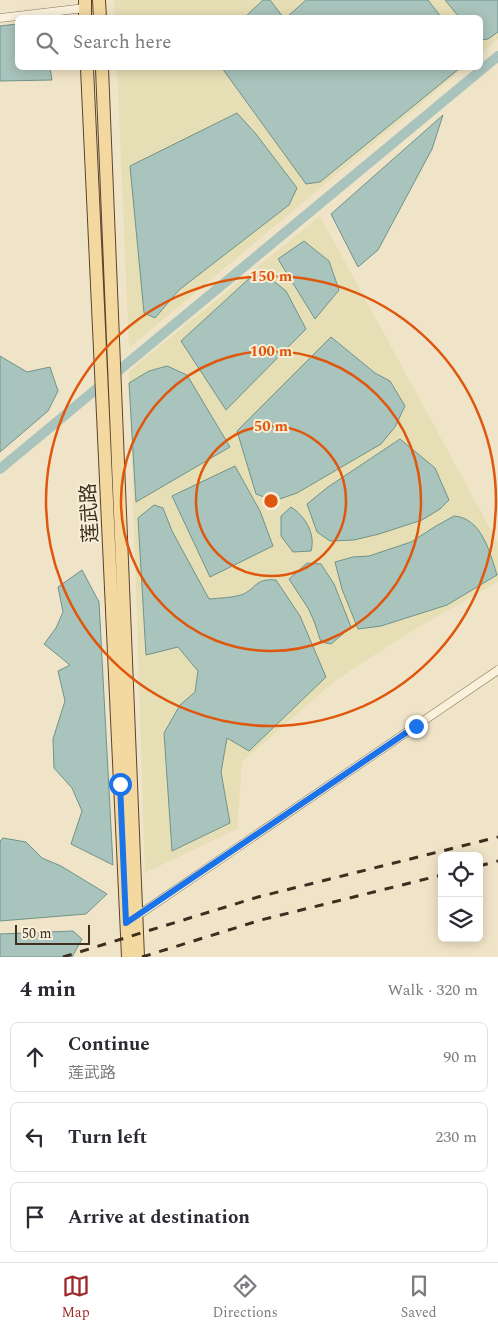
<!DOCTYPE html>
<html lang="en">
<head>
<meta charset="utf-8">
<style>
	:root { --surface:#fff; --page:#f2f2f3; --text:#2b2b33; --muted:#7c7c81; --line:#e1e1e2; --accent:#9e2a2b }
	body { margin:0; font-family:Spectral,"Noto Sans SC",serif; background:var(--page); color:var(--text) }
	.controls { position:absolute; right:15px; bottom:15px; display:grid; overflow:hidden; border-radius:8px; box-shadow:0 2px 12px #0003 }
	.controls button { width:45px; height:45px; display:grid; place-items:center; padding:0; border:0; border-bottom:1px solid var(--line); background:var(--surface); color:var(--text); font:25px sans-serif }
	.scale { position:absolute; left:15px; bottom:12px; width:75px; box-sizing:border-box; padding-left:5px; border:2px solid #3d2e20; border-top:0; font-size:14px; line-height:18px; white-space:nowrap; color:#3d2e20; -webkit-text-stroke:4px #f7eed8; paint-order:stroke }
	.stop { position:absolute; width:15px; height:15px; margin:-11px; border:4px solid #1a73e8; border-radius:50%; background:#fff }
	.stop.end { background:#1a73e8; border-color:#fff; box-shadow:0 1px 5px #0008 }
	.list { margin:0; padding:0; list-style:none }
	h2 { display:flex; justify-content:space-between; align-items:center; height:65px; margin:0; padding:0 20px; font-size:21px }
	h2 small { font-size:16px; font-weight:400; color:var(--muted) }
	.list li { display:grid; grid-template-columns:32px 1fr auto; gap:15px; align-items:center; box-sizing:border-box; height:70px; margin:0 10px 10px; padding:0 10px; border:1px solid var(--line); border-radius:8px }
	.list b { display:block; font-size:19px; white-space:nowrap }
	.list p { margin:0; font-size:16px; white-space:nowrap; color:var(--muted) }
	.list em { font-size:16px; font-style:normal; color:var(--muted) }
	.icon { flex:none; width:28px; height:28px; fill:none; stroke:currentColor; stroke-width:2; stroke-linecap:round; stroke-linejoin:round }
	.map { position:relative; flex:none; width:498px; height:957px; overflow:hidden }
	.search { position:absolute; background:var(--surface); box-shadow:0 2px 12px #0003; left:15px; right:15px; top:15px; height:55px; display:flex; align-items:center; gap:12px; box-sizing:border-box; padding:0 18px; border-radius:8px; color:var(--muted); font-size:19px }
	.sheet { height:305px; background:var(--surface) }
	nav { display:flex; justify-content:space-around; align-items:center; box-sizing:border-box; height:70px; border-top:1px solid var(--line); background:var(--surface); font-size:14px; color:var(--muted) }
	nav a { display:grid; justify-items:center; gap:2px }
	nav .on { color:var(--accent) }
	.map>svg:first-child { display:block }
</style>
</head>
<body>
<div class="map">
<svg width="498" height="957" viewBox="0 0 498 957">
	<rect width="100%" height="100%" fill="#f0e4c8"/>
	<path fill="#e6deb5" d="M 114,0 L 498,0 L 498,39 L 481,54 L 480,18 L 115,18 Z
		M 117,68 L 464,68 L 129,348 Z
		M 320,216 L 498,543 L 498,582 L 413,630 L 336,680 L 242,762 L 237,829 L 145,873 L 129,371 Z"/>
	<path fill="#a9c4bc" stroke="#6f938a" d="M 263,0 L 270,0 L 283,17 L 245,17 Z
		M 306,0 L 428,0 L 441,17 L 287,17 Z
		M 445,0 L 498,0 L 498,32 L 488,39 L 481,40 L 480,18 L 459,17 Z
		M 17,24 L 18,68 L 50,68 L 52,80 L 0,81 L 0,26 Z
		M 222,68 L 460,68 L 320,182 L 306,184 Z
		M 237,113 L 256,134 L 297,188 L 289,205 L 179,290 L 155,318 L 144,313 L 130,166 Z
		M 443,115 L 432,149 L 378,250 L 358,267 L 331,214 Z
		M 304,241 L 329,261 L 339,290 L 315,319 L 278,259 Z
		M 265,274 L 286,291 L 306,329 L 226,410 L 181,341 L 253,275 Z
		M 331,337 L 375,373 L 390,381 L 405,406 L 395,427 L 381,444 L 297,493 L 274,501 L 256,494 L 237,431 Z
		M 0,356 L 27,372 L 50,367 L 58,391 L 48,411 L 0,452 Z
		M 167,366 L 187,375 L 230,447 L 136,502 L 129,383 L 149,371 Z
		M 400,439 L 435,468 L 449,500 L 440,509 L 422,520 L 379,534 L 354,540 L 330,541 L 317,532 L 307,504 L 328,487 Z
		M 235,466 L 260,511 L 273,546 L 210,577 L 172,496 Z
		M 154,505 L 163,508 L 172,531 L 209,599 C 218,598 231,598 241,595 C 257,589 254,578 276,580 L 300,616 L 326,677 L 249,751 L 227,738 L 221,772 L 230,823 L 172,851 L 164,733 L 180,705 L 195,692 L 198,671 L 178,647 L 146,655 L 138,518 Z
		M 291,507 C 305,516 316,534 311,551 L 293,552 L 281,536 L 281,516 Z
		M 454,516 C 482,518 490,553 497,575 L 447,605 L 381,626 L 358,629 L 342,589 L 335,562 L 353,557 L 369,556 L 411,542 L 436,526 Z
		M 307,563 L 321,564 L 334,584 L 351,627 L 331,644 L 321,642 L 314,621 L 308,608 L 289,579 Z
		M 82,570 L 99,602 L 113,865 L 71,844 L 82,811 L 72,788 L 54,768 L 53,739 L 65,701 L 58,671 L 70,665 L 44,644 L 56,628 L 63,612 L 58,587 Z
		M 3,838 L 26,842 L 42,858 L 61,866 L 107,894 L 86,914 L 0,921 L 0,841 Z
		M 73,931 L 82,939 L 72,957 L 0,957 L 0,934 Z"/>
	<g fill="none" stroke-linecap="round" stroke-linejoin="round">
		<path stroke="#a9c4bc" stroke-width="10" d="M 0,469 L 498,56"/>
		<g stroke="#8d765c" stroke-width="9">
			<path id="minor" d="M 0,18 L 85,8
				M 134,918 L 498,670"/>
		</g>
		<g stroke="#5b4430" stroke-width="14">
			<path id="primary" d="M 85,0 L 85,18
				M 99,0 L 100,18
				M 87,68 L 128,957
				M 102,68 L 138,957"/>
		</g>
		<use href="#minor" stroke="#faf1dc" stroke-width="8"/>
		<use href="#primary" stroke="#f3d9a0" stroke-width="12"/>
		<path stroke="#3d2e20" stroke-width="3" stroke-dasharray="9 9" stroke-linecap="butt" d="M 479,866 L 498,861
			M 63,957 L 258,897 L 498,837
			M 142,957 L 261,920 L 442,875"/>
	</g>
	<g fill="none" stroke-linecap="round" stroke-linejoin="round">
		<path stroke="#1a73e8" stroke-width="6" d="M 120,784 L 126,923 L 416,726"/>
	</g>
	<g fill="none" stroke="#df570d" stroke-width="2.5">
		<circle cx="271" cy="501" r="75"/>
		<circle cx="271" cy="501" r="150"/>
		<circle cx="271" cy="501" r="225"/>
	</g>
	<g text-anchor="middle" stroke-width="4" stroke-linejoin="round" paint-order="stroke">
		<g font-size="20" fill="#3d2e20" stroke="#f7eed8">
			<text transform="translate(89 513) rotate(-93)" y="7">莲武路</text>
		</g>
	</g>
	<circle cx="271" cy="501" r="8" fill="#df570d" stroke="#f7eed8" stroke-width="2.5"/>
	<g font-size="15" text-anchor="middle" font-weight="bold" fill="#df570d" stroke="#f7eed8" stroke-width="4" stroke-linejoin="round" paint-order="stroke">
		<text x="271" y="281">150 m</text>
		<text x="271" y="356">100 m</text>
		<text x="271" y="431">50 m</text>
	</g>
</svg>
<div class="controls">
<button><svg class="icon" aria-label="locate" viewBox="0 0 24 24"><circle cx="12" cy="12" r="6"/><path d="M12 2v4M12 18v4M2 12h4M18 12h4"/></svg></button>
<button><svg class="icon" aria-label="layers" viewBox="0 0 24 24"><path d="M12 4l9 5-9 5-9-5zM3 14l9 5 9-5"/></svg></button>
</div>
<div class="scale">50 m</div>
<div class="stop" style="left:120px;top:784px"></div>
<div class="stop end" style="left:416px;top:726px"></div>
<div class="search"><svg class="icon" aria-label="search" viewBox="0 0 24 24"><circle cx="10" cy="10" r="6"/><path d="M15 15l6 6"/></svg>Search here</div>
</div>
<section class="sheet">
<h2>4 min<small>Walk · 320 m</small></h2>
<ul class="list">
<li><svg class="icon" aria-label="ahead" viewBox="0 0 24 24"><path d="M12 20V5M6 11l6-6 6 6"/></svg><div><b>Continue</b><p>莲武路</p></div><em>90 m</em></li>
<li><svg class="icon" aria-label="left" viewBox="0 0 24 24"><path d="M17 20v-9H6M10 6l-5 5 5 5"/></svg><div><b>Turn left</b></div><em>230 m</em></li>
<li><svg class="icon" aria-label="arrive" viewBox="0 0 24 24"><path d="M6 21V4h12l-3 4 3 4H6"/></svg><div><b>Arrive at destination</b></div></li>
</ul>
</section>
<nav>
<a class="on"><svg class="icon" aria-label="map" viewBox="0 0 24 24"><path d="M3 6l6-2 6 2 6-2v14l-6 2-6-2-6 2zM9 4v14M15 6v14"/></svg>Map</a>
<a><svg class="icon" aria-label="directions" viewBox="0 0 24 24"><path d="M12 3l9 9-9 9-9-9zM9 14v-3h6M13 9l2 2-2 2"/></svg>Directions</a>
<a><svg class="icon" aria-label="saved" viewBox="0 0 24 24"><path d="M7 4h10v16l-5-4-5 4z"/></svg>Saved</a>
</nav>
</body>
</html>
